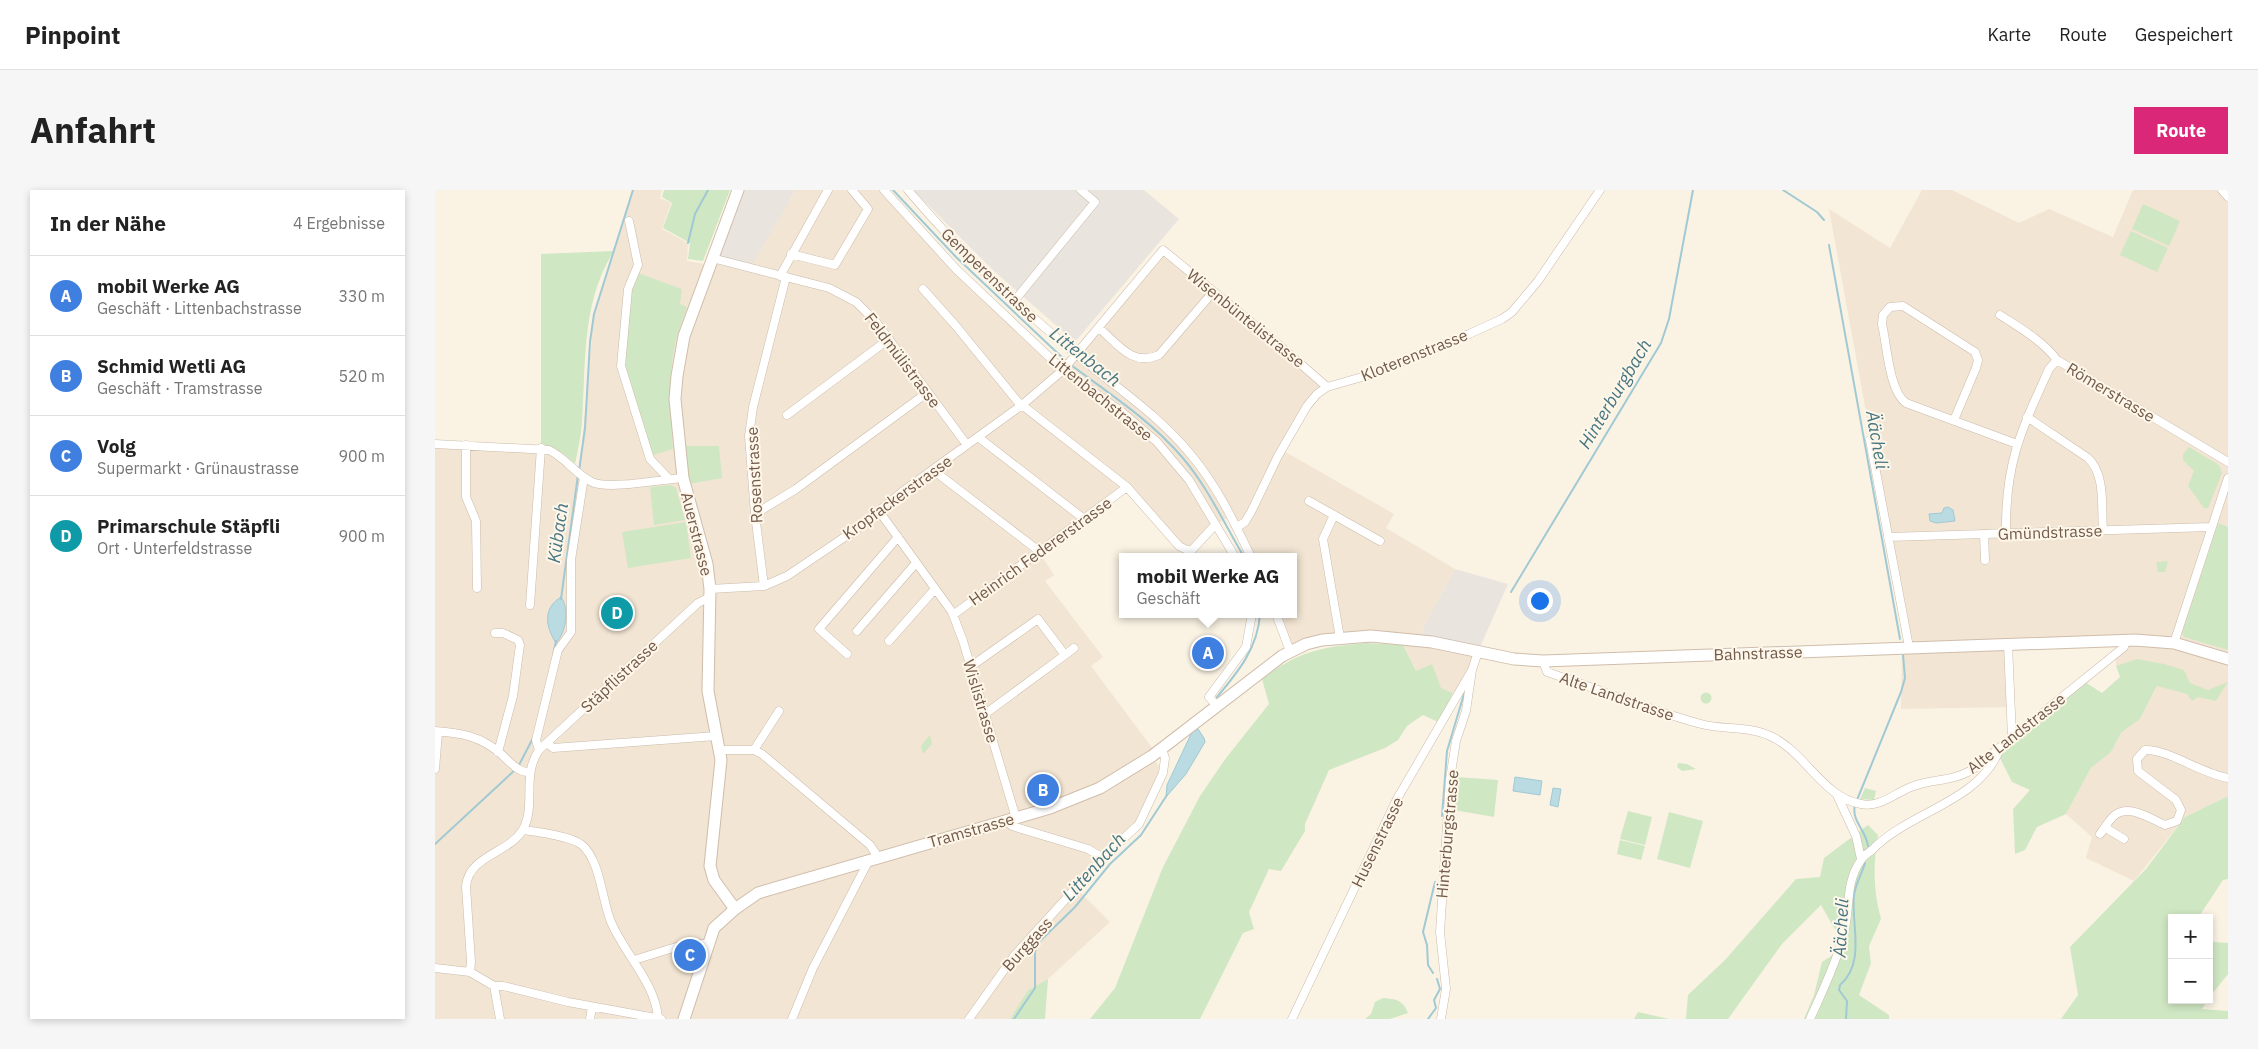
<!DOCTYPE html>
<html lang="de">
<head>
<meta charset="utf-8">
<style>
	:root { --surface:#fff; --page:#f6f6f6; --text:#222; --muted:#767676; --line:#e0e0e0; --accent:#db2777 }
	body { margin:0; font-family:"IBM Plex Sans",sans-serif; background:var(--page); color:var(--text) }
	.controls { position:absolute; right:15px; bottom:15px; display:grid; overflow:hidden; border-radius:0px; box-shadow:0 2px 8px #0003 }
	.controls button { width:45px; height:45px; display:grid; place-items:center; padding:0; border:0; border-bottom:1px solid var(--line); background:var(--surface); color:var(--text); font:25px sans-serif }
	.you { position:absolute; left:1104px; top:410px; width:18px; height:18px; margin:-12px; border:4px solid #fff; border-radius:50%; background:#1a73e8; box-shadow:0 0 0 8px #1a73e833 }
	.badge { display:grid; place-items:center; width:32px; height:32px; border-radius:50%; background:var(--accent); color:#fff; font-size:16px; font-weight:700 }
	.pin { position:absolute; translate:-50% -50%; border:2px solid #fff; box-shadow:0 1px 5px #0006 }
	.popup { position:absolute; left:684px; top:363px; width:178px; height:65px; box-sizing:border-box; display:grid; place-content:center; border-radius:0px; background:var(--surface); filter:drop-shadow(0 1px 4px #0005); font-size:16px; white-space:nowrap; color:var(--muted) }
	.popup b { font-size:19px; color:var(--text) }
	.popup::after { content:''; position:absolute; left:50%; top:100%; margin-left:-10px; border:10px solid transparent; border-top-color:var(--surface) }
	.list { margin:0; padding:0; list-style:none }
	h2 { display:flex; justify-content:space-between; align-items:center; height:65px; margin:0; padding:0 20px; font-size:21px }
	h2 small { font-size:16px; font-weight:400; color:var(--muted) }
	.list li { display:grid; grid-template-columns:32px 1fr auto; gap:15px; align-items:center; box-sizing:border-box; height:80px; padding:0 20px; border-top:1px solid var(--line) }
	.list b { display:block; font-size:19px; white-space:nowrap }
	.list p { margin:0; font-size:16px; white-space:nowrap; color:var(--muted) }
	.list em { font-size:16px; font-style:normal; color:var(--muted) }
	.map { position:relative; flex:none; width:1793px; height:829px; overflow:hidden; border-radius:0px }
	header { display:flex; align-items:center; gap:30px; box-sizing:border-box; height:70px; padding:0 25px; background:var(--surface); border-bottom:1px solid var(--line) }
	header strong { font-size:24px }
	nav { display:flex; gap:28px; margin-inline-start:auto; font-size:18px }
	.intro { display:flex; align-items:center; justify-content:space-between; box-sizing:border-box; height:120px; padding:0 30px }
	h1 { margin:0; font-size:35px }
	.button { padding:12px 22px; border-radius:0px; background:var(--accent); color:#fff; font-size:18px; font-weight:700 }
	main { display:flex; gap:30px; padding:0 30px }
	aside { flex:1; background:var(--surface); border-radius:0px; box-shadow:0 2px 8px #0003 }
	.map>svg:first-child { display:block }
</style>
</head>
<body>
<header>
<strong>Pinpoint</strong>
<nav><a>Karte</a><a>Route</a><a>Gespeichert</a></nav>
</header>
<div class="intro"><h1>Anfahrt</h1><a class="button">Route</a></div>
<main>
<aside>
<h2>In der Nähe<small>4 Ergebnisse</small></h2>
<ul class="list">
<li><span class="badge" style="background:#3f7fe0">A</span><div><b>mobil Werke AG</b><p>Geschäft · Littenbachstrasse</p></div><em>330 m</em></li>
<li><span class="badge" style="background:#3f7fe0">B</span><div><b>Schmid Wetli AG</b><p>Geschäft · Tramstrasse</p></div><em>520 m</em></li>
<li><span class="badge" style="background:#3f7fe0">C</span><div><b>Volg</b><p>Supermarkt · Grünaustrasse</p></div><em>900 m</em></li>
<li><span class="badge" style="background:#0f9aa8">D</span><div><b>Primarschule Stäpfli</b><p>Ort · Unterfeldstrasse</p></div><em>900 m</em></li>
</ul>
</aside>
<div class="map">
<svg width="1793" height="829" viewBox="0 0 1793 829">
	<rect width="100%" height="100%" fill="#faf3e4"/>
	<path fill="#f2e5d3" d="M 198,0 L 227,0 L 225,8 L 236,13 L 227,39 L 253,53 L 252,71 L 269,74 L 355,11 L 361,0 L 449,0 L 494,51 L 585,139 L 632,176 L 728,60 L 888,193 L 847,260 L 959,324 L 951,338 L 1020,379 L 990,434 L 985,450 L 1043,462 L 1022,504 L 1006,499 L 981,481 L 968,455 L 968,449 L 936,446 L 855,461 L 841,424 L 858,424 L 858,367 L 816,367 L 792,328 L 780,335 L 752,360 L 691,297 L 604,362 L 619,385 L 610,391 L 668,467 L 656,476 L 718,559 L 717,566 L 728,583 L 712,620 L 641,698 L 675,732 L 613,789 L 593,800 L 575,829 L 0,829 L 0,254 L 106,258 L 141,279 L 145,276 L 159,124 Z
		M 1487,0 L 1517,0 L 1584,33 L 1614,19 L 1678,47 L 1698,0 L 1793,0 L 1793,606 L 1750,627 L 1699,691 L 1651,668 L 1657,647 L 1631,624 L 1656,578 L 1676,562 L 1686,543 L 1705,529 L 1722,497 L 1681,476 L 1681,450 L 1574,454 L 1575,517 L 1466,519 L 1467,458 L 1474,458 L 1394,19 L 1455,58 Z"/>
	<path fill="#eae4de" d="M 303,0 L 361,0 L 315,78 L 277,68 Z
		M 478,0 L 709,0 L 744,29 L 640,152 L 559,81 Z
		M 1020,379 L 1073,394 L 1045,457 L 985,451 L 990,434 Z"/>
	<path fill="#d0e7c3" d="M 229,0 L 295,0 L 268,71 L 253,69 L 255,53 L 228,38 L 237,13 L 227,7 Z
		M 1708,14 L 1745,31 L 1734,56 L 1697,39 Z
		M 1696,41 L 1733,58 L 1722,82 L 1685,65 Z
		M 179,61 C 146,112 151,174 147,232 C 146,246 143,260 140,274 C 129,263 121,258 106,258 L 106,64 Z
		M 203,83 L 247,99 L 245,114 L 252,117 C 248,129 243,142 240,154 C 233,189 235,225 238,259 L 218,265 L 190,176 L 195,100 Z
		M 249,256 L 284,256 L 287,288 L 254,294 Z
		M 1754,257 L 1784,275 L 1787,283 L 1773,318 L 1769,318 L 1753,296 L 1759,281 L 1748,270 L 1748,264 Z
		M 236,295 L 241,298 L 250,330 L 219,335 L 215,297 Z
		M 251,332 L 256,368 L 193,378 L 187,342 Z
		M 1783,333 L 1793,337 L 1793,460 L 1749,447 L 1747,443 Z
		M 1733,371 L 1730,382 L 1723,382 L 1721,372 Z
		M 931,453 L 968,455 L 981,481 L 997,474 L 1006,498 L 1018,503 L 1003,532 L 988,525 L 972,536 L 963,550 L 950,558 L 894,580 L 870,634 L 870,641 L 846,681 L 834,679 L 814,722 L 819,739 L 808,743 L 765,829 L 655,829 L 680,798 L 728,677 L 765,606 L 791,568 L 834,514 L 827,489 C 864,461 886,457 931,453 Z
		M 1702,469 L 1729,474 L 1749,480 L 1755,493 L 1773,500 L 1793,492 L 1781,511 L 1763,507 L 1757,511 L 1752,504 L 1722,496 L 1705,529 L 1686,543 L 1676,562 L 1656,578 L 1631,624 L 1602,637 L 1590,660 L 1580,664 L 1578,619 L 1595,600 L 1577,592 L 1564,566 L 1595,537 L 1650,492 L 1667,503 L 1685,487 L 1681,476 Z
		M1265.5 508a5.5 5.5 0 1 1 11 0a5.5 5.5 0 1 1-11 0Z
		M 495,545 L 497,554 L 488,564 L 486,556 Z
		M 1243,573 L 1252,574 L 1261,579 L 1247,581 L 1242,577 Z
		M 1022,587 L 1063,590 L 1059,627 L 1019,620 Z
		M 1430,598 L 1441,601 L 1439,610 L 1425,609 Z
		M 1793,606 L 1793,689 L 1788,690 L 1763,728 L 1737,728 L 1737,810 L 1773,810 L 1767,819 L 1793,821 L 1793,829 L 1626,829 L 1643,805 L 1635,757 L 1711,679 L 1750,627 Z
		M 1193,621 L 1217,627 L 1210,655 L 1185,649 L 1189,635 L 1210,640 L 1189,635 Z
		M 1234,622 L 1268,631 L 1255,678 L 1222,669 Z
		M 1433,635 L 1443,645 C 1438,674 1438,701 1446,729 L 1434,756 L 1436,773 L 1424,805 L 1454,825 L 1454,829 L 1369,829 L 1379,805 L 1387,772 L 1410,757 L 1386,715 L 1347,754 L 1293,829 L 1251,829 L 1253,805 L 1290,770 L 1361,689 L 1385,687 L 1389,668 Z
		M 1185,650 L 1210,656 L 1206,670 L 1182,664 Z
		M 1774,748 L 1779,752 L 1793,753 L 1793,784 L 1774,808 Z
		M 613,789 L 610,829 L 575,829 L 593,800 Z
		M 948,808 C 961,809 968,810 973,823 L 955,829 L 930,829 L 936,824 L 940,812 Z
		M 1203,822 L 1234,829 L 1199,829 Z"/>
	<path fill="#badbe2" stroke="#a1c9d4" d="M 1513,317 L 1518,320 L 1520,331 L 1501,333 L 1495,331 L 1494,324 L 1507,323 L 1509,318 Z
		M 126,407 C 135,419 131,442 121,453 C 110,436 108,418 126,407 Z
		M 763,539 L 769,548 L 770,552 L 751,584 L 731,607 L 732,595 L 757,542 Z
		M 1080,587 L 1107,591 L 1105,605 L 1078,601 Z
		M 1118,598 L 1126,599 L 1123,617 L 1115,615 Z"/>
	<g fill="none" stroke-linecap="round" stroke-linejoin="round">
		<path stroke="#a1c9d4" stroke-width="2" d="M 458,0 L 521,67 L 632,172
			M 1348,0 L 1382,22 L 1389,30
			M 253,53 L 260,24 L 273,0
			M 1394,55 L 1465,449
			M 636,175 C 675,204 715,230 747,267 C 772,296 789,333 809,367
			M 144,281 L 150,238 L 155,152 L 159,124 L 198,0
			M 1076,402 L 1226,153 L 1234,129 L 1258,0
			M 126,409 L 143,285
			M 118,466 L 121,451
			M 782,507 C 803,482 823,458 825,424
			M 84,575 L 98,548
			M 1422,610 L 1466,502 L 1470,488 L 1468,465
			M 1420,615 C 1416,631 1431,640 1433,656
			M 1007,626 L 1012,561 L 1029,504
			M 0,654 L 81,579
			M 998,783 L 993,775 L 992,755 L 988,742 L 1000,692
			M 579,829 L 600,798 L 600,762 L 603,753 L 640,717 L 675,674 L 706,645 L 732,605
			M 993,829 L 1001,818 L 999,810 L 1005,799 L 1002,789
			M 1411,829 L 1412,811 L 1404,800 L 1405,795 C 1431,773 1416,734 1419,706 C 1420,694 1427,684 1430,673"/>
		<g stroke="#cbbbab" stroke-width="9">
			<path id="street" d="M 449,0 L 521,79 L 628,180 L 687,222 L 722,252 L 754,290 L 800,367
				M 473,0 C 521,57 577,111 635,159 C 677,195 721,222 757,266 C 782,296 799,332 816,367
				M 1787,0 L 1793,7
				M 194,31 L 203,75 L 193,99 L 186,176 L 215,269 L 234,289
				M 356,64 L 400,75 L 433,19 L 417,0
				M 277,68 L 394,98 L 421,112 L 441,132 L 532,255
				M 345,86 L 393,0
				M 488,99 L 521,136 L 583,212 L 692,297 L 744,356 L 752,360 L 757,360 L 780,335
				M 580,110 L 660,12 L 646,0
				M 1565,125 C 1585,138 1608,151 1622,170 L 1793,272
				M 664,138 C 683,154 697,177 724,165 L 778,102
				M 352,225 L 454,149
				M 1592,227 L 1653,268 C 1671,285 1666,317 1668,340
				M 1519,230 L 1541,178 L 1543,170 L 1540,162 L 1468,116 L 1455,117 L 1448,125 L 1447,134 C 1452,155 1454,201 1471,213 L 1582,254
				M 543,247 L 649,329
				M 1435,250 L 1474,457
				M 0,254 L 114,260 C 131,268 140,284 157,292 C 172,300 230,289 248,288
				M 31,255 L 31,307 L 41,331 L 42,398
				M 498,280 L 604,361
				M 874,311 L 945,351
				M 444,321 L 517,422 L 528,451 L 581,628
				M 320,324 L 361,299 L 493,202
				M 899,325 L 888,349 L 905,448
				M 802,337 L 810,332 L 816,322 L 843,266 L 872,216 L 882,204 L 892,197 L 934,185 L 1034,144 L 1067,129 L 1077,122 L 1103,91 L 1165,0
				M 1571,343 C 1570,273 1586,241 1614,179 L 1622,170
				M 1549,344 L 1550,370
				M 1453,347 L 1776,337
				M 329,396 L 320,324 L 314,246 L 318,217 L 351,87
				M 275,399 L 329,396 L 352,386 L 423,338 L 467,302 L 587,215 L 628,180 L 728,60 L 844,155 L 892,197
				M 95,415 L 106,258
				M 841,424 L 855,461
				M 518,425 L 692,297
				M 422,441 L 481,373
				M 60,443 L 68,443 L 83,450 L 85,455 L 78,506 L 63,562
				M 454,451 L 500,399
				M 1739,453 L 1793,288
				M 1573,454 L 1577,548
				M 412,464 L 384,439 L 463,347
				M 630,465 L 639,458
				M 1108,471 L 1112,482 C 1163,499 1214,520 1266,534 C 1288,540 1313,536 1333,545 C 1370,560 1386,607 1426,614 C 1445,618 1460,603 1476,597 C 1498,588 1513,593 1537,580 L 1689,457 L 1691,450
				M 535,477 L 603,429 L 630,465 L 550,524
				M 782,516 L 774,507 L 811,457 L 817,424
				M 0,541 C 26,543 45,546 65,563 C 73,570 83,583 94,582
				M 112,553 L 118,558 L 281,546
				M 104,560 L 101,550 L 123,460 L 136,442 L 136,370 L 149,287
				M 285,560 L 319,560 L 327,564 L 435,655 L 443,667
				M 319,560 L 344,521
				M 0,579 L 3,542
				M 1402,605 L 1421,646 L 1426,669
				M 572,631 L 577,636 L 653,659 L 668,668
				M 1671,636 L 1674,640 L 1689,649
				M 88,640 C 102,642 136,646 147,655 C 165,670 167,710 176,732 C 190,765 220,792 223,828
				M 1665,644 C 1670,638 1674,629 1680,625 C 1695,614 1716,629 1730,635 L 1742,631 L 1746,620 L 1741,610 L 1703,581 L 1702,569 L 1710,560 C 1733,559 1767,584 1793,588
				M 199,770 L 251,754 L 272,754
				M 0,778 L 35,782
				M 59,796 L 68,796 L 133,812 L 226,829
				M 65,829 L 59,796 L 35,782 L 36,772 L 31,696 C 34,666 73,663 87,641 C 102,617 86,586 104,560 L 263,413 L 275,407
				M 155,829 L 157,817
				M 357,829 L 378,778 L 434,670
				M 534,829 L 579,766 L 668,668 L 704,634 L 728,583 L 730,568 L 727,559
				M 857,829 L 962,609 L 1037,480
				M 1006,829 L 1011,799 L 1005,742 L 1015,589 L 1021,551 L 1031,521 L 1037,480 L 1043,462
				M 1375,829 C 1387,802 1400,776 1408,747 C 1416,721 1409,694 1426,670 C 1428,666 1433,663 1437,660 C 1475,621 1542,613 1564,561"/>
		</g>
		<g stroke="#d0bdab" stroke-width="13">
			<path id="secondary" d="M 300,719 L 279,690 L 275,676 L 286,570 L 273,501 L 275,399 L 272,374 L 248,288 L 240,209 L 242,186 L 249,146 L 303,0
				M 249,829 L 279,738 L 300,719 L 323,703 L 615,618 L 665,598 L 717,566 L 847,466 L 871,454 L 887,450 L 936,446 L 997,452 L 1079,469 L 1108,471 L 1700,450 L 1739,453 L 1793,469"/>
		</g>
		<use href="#street" stroke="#fff" stroke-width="8"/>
		<use href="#secondary" stroke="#fff" stroke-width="11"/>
	</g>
	<g text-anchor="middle" stroke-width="4" stroke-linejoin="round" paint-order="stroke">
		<g font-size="16" fill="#715a4b" stroke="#fef7e9">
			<text transform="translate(555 85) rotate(44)" y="6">Gemperenstrasse</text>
			<text transform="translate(811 128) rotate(39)" y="6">Wisenbüntelistrasse</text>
			<text transform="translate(979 165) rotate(-22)" y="6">Kloterenstrasse</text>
			<text transform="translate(468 170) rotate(53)" y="6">Feldmülistrasse</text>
			<text transform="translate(1676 202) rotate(31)" y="6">Römerstrasse</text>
			<text transform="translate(666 207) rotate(39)" y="6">Littenbachstrasse</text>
			<text transform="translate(319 285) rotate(-93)" y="6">Rosenstrasse</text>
			<text transform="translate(462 307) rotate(-36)" y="6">Kropfackerstrasse</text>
			<text transform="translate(1615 342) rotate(-2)" y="6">Gmündstrasse</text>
			<text transform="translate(262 344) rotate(76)" y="6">Auerstrasse</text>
			<text transform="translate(605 361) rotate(-36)" y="6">Heinrich Federerstrasse</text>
			<text transform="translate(1323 463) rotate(-2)" y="6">Bahnstrasse</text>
			<text transform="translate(184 486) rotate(-43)" y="6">Stäpflistrasse</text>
			<text transform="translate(1182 506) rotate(19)" y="6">Alte Landstrasse</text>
			<text transform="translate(546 511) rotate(73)" y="6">Wislistrasse</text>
			<text transform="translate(1581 543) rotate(-38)" y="6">Alte Landstrasse</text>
			<text transform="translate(536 640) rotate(-16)" y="6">Tramstrasse</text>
			<text transform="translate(1012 644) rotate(-85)" y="6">Hinterburgstrasse</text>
			<text transform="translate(942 652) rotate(-64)" y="6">Husenstrasse</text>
			<text transform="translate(592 754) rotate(-48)" y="6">Burggass</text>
		</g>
		<g font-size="18" font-style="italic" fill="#477683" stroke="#fef7e9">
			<text transform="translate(650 167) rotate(38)" y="6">Littenbach</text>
			<text transform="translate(1180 204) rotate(-59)" y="6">Hinterburgbach</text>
			<text transform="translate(1442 250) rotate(80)" y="6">Äächeli</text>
			<text transform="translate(123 343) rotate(-82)" y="6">Kübach</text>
			<text transform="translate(659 677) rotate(-48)" y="6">Littenbach</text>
			<text transform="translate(1406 738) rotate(-87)" y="6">Äächeli</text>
		</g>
	</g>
</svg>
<div class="controls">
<button>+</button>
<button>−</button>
</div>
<div class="you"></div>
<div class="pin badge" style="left:773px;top:463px;background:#3f7fe0">A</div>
<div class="popup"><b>mobil Werke AG</b>Geschäft</div>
<div class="pin badge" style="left:608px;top:600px;background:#3f7fe0">B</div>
<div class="pin badge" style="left:255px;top:765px;background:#3f7fe0">C</div>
<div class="pin badge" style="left:182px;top:423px;background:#0f9aa8">D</div>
</div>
</main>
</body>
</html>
